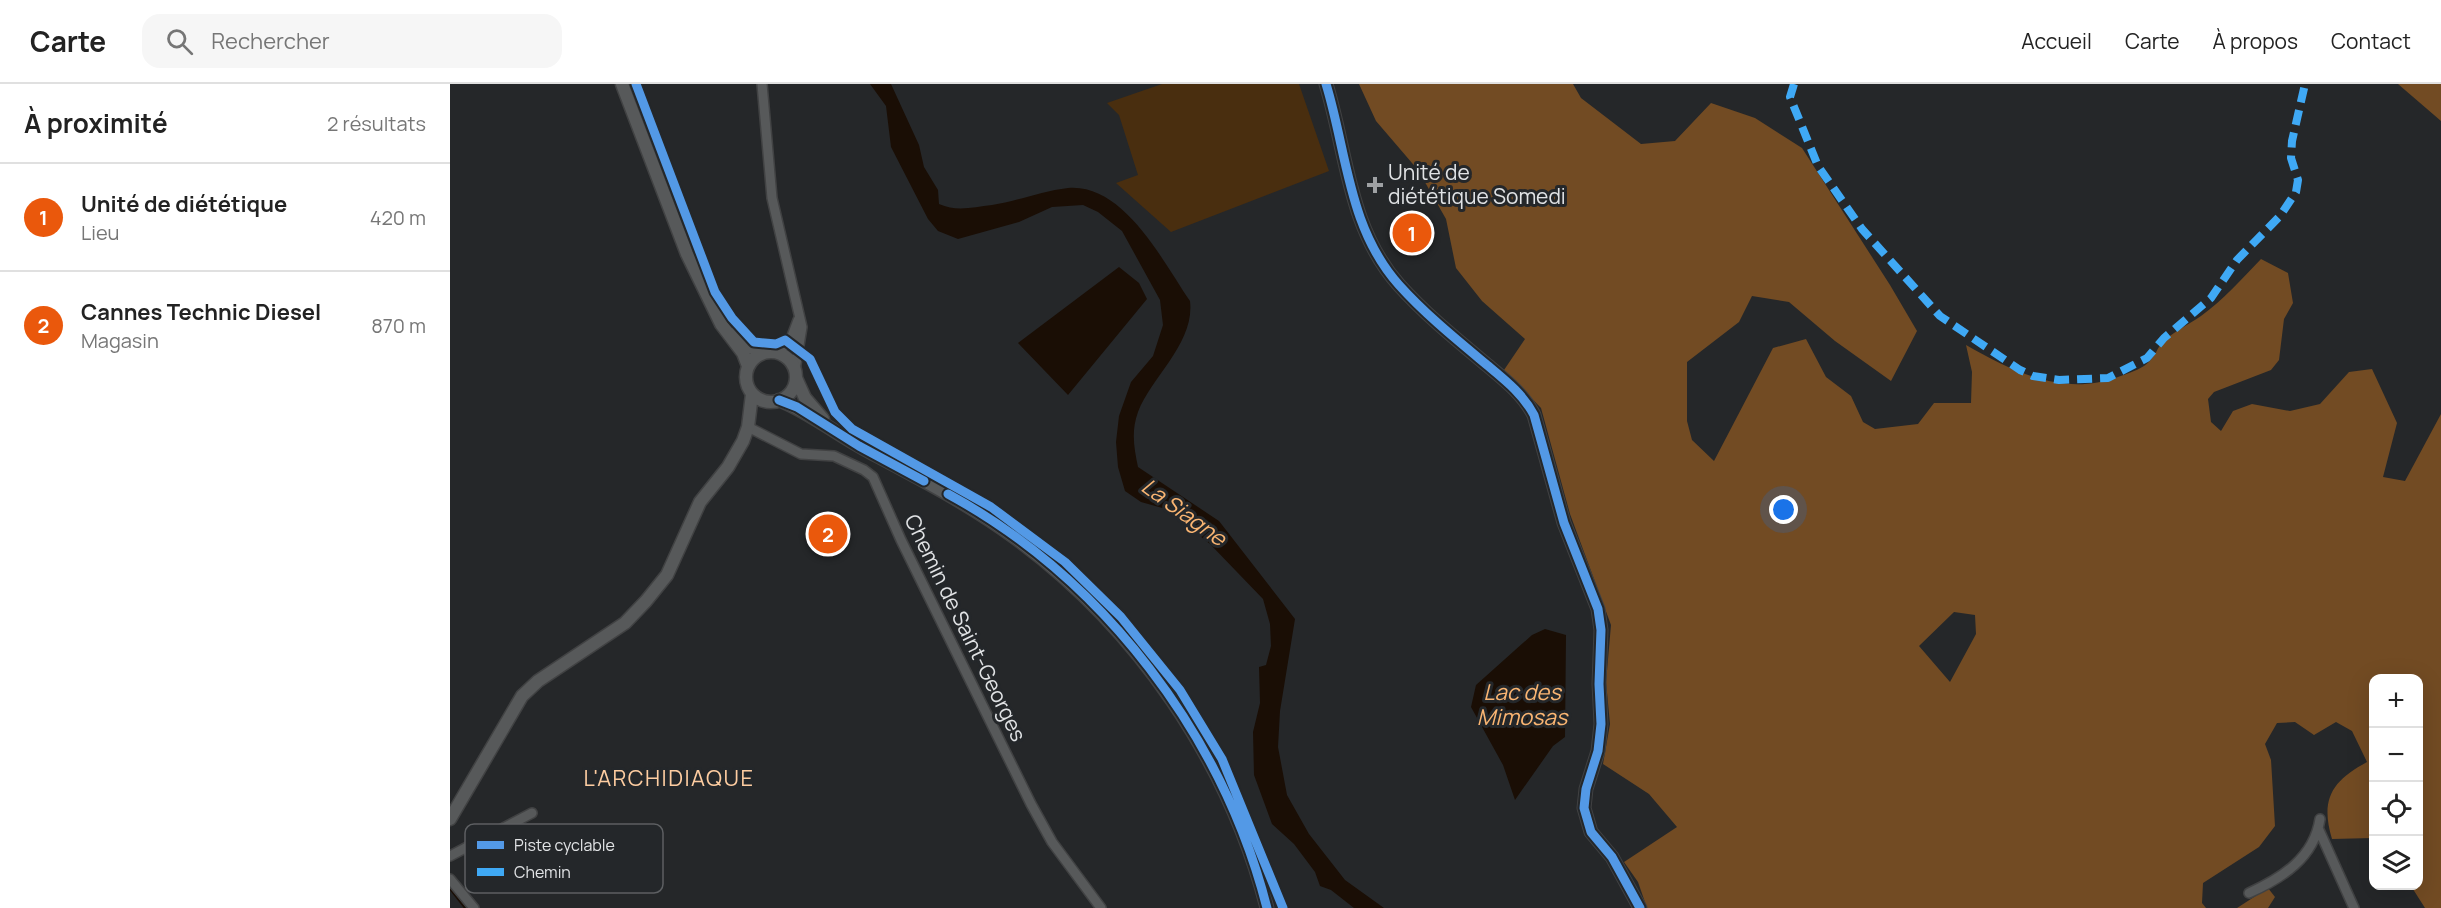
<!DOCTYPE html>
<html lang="fr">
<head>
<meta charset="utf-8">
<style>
	:root { --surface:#fff; --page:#f6f6f6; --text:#222; --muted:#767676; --line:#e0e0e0; --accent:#ea580c }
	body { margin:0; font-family:Manrope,sans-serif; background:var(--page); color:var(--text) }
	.controls { position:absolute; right:18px; bottom:18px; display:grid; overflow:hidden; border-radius:12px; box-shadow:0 6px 24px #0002 }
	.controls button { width:54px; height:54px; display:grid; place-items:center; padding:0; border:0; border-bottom:2px solid var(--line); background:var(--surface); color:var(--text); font:30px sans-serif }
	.you { position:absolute; left:1334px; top:426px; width:21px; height:21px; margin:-15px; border:4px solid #fff; border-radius:50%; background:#1a73e8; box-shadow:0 0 0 9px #1a73e833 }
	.badge { display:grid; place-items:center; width:39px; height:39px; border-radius:50%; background:var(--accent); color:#fff; font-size:20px; font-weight:700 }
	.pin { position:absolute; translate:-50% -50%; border:3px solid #fff; box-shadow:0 2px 6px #0006 }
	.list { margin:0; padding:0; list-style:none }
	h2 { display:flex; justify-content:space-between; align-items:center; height:78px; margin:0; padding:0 24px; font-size:26px }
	h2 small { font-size:20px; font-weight:400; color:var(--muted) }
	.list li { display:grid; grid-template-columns:39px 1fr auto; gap:18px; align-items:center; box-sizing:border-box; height:108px; padding:0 24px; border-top:2px solid var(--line) }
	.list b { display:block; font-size:22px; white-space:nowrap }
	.list p { margin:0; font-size:20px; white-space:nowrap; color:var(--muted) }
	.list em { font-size:20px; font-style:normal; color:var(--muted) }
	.icon { flex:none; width:33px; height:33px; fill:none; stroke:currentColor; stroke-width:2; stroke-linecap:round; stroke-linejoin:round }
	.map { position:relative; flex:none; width:1991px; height:824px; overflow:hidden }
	header { display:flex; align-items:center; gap:36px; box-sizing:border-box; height:84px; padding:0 30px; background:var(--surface); border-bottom:2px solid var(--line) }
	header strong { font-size:28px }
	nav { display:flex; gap:33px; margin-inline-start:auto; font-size:21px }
	.search { width:420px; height:54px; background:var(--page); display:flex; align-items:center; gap:15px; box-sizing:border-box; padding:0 21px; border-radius:18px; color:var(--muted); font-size:22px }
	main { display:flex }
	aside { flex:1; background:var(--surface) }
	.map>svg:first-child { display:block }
</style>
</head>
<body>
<header>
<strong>Carte</strong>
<div class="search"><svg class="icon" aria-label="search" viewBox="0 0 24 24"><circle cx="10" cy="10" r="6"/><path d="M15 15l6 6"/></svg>Rechercher</div>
<nav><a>Accueil</a><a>Carte</a><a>À propos</a><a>Contact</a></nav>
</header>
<main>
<aside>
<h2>À proximité<small>2 résultats</small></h2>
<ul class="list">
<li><span class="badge">1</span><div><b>Unité de diététique</b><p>Lieu</p></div><em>420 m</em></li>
<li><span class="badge">2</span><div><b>Cannes Technic Diesel</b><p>Magasin</p></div><em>870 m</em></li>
</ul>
</aside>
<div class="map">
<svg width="1991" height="824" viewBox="0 0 1991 824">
	<rect width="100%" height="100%" fill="#252729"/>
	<path fill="#492e0f" d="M 712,0 L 849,0 L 879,87 L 721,148 L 666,99 L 688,91 L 669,31 L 657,19 Z"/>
	<path fill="#724b23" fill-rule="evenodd" d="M 909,0 L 1123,0 L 1131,14 L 1191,60 L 1225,57 L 1261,19 L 1305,34 L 1352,64 L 1440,201 L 1467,247 L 1441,297 L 1385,257 L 1339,218 L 1302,212 L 1289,238 L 1237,278 L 1237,337 L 1242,356 L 1264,377 L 1323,264 L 1356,255 L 1376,293 L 1401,312 L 1413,338 L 1425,345 L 1468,340 L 1484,319 L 1521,319 L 1522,288 L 1516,261 C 1564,288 1613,313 1668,293 C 1676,290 1686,287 1694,282 C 1707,273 1707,261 1716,255 C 1727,246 1739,240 1751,232 C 1773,216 1792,195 1811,175 L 1838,189 L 1843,219 L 1834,235 L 1829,276 L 1821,286 L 1764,308 L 1758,315 L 1761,338 L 1771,347 L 1783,327 L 1802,320 L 1840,327 L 1870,320 L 1899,288 L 1922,285 L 1947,339 L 1933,393 L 1955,397 L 1991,330 L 1991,824 L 1975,824 L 1961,802 L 1968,802 L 1968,594 L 1924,594 L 1923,754 L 1882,755 C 1870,715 1882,697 1917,678 L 1902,647 L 1886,638 L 1864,651 L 1845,638 L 1827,639 L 1815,660 L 1821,676 L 1825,742 L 1809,763 L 1753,799 L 1752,819 L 1756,824 L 1197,824 L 1188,798 L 1174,778 L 1227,743 L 1199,710 L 1153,680 L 1160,640 L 1156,598 L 1161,541 L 1120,430 L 1091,324 L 1054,286 L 1075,255 L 1032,217 L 1006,184 L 996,135 L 968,86 L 926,37 ZM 1504,528 L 1525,531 L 1526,550 L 1500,598 L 1469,562 Z
		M 1948,0 L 1991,0 L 1991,37 Z
		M 1818,804 L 1825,813 L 1818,824 L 1787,824 Z"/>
	<path fill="#1a0e05" d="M 420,0 L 441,0 L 469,61 L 474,83 L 488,106 L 489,120 C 507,128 523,123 542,121 C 568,117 592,107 618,104 C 674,99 713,178 740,217 C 745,259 702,292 688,328 C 681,347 684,364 688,383 L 769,437 L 845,535 L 830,627 L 828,663 L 837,711 L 859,750 L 895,796 L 934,824 L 904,824 L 881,806 L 870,802 L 865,788 L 844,760 L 822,740 L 804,691 L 803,648 L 810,619 L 809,583 L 816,581 L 821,562 L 820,540 L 813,515 L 760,460 L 716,425 L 691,418 L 675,407 L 668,383 L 666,358 L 669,332 L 681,298 L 703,272 L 713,241 L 710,216 L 672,147 L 648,128 L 633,121 L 602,123 L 569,138 L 508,155 L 488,147 L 478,135 L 441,63 L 436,22 Z
		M 669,183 L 689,199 L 697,215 L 618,311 L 568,259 Z
		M 1095,545 L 1116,551 L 1115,653 L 1103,662 L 1065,716 L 1053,681 L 1021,623 L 1026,601 L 1082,551 Z"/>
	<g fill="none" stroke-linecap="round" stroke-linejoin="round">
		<path stroke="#1a0e05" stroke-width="2" d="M 0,805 L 15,824"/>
		<g stroke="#414243" stroke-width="12">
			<path id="street" d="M 312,0 L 322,114 L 352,243 L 345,286
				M 322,268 L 339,260 L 348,236
				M 298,343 L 351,370 L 384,372 L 414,386 L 423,393 L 451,456 L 581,720 L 602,758 L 651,824
				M 1869,746 L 1904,824
				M 0,772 L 82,729
				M 0,795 L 24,824
				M 1799,809 C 1832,794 1864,774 1870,735"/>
		</g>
		<g stroke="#414243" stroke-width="15">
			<path id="secondary" d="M 172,0 L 237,170 L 271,240 L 293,269 L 298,282
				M 876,0 C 897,68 898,144 949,201 C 975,230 1007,256 1037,281 C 1055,296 1073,310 1084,331 L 1114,439 L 1148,525 L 1151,546 L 1149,600 L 1151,640 L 1148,667 L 1136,705 L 1134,724 L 1141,748 L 1162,773 L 1190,824
				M 285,249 L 300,263 L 313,268
				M296 293a25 25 0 1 1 50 0a25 25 0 1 1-50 0Z
				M 346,294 L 355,314 L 373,335
				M 329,316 C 361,329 389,352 420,368 C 469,394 519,420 564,453 C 687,543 779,676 817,824
				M 0,735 L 72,612 L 88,597 L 175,539 L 196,517 L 217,491 L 250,418 L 278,383 L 293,357 L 298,343 L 302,310"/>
		</g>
		<use href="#street" stroke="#57595a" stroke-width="9"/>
		<use href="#secondary" stroke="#57595a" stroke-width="12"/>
		<path stroke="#3fa9f5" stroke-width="8" stroke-dasharray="15 8" stroke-linecap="butt" d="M 1344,0 L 1340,13 L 1368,82 L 1412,145 L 1490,232 L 1570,286 L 1583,292 L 1609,296 L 1658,294 L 1697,274 L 1714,254 L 1761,214 L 1787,176 L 1830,132 L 1846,108 L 1848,96 L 1841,74 L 1842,57 L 1855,0"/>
		<g stroke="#24272a" stroke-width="13">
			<path id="cycleway" d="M 186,0 L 265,208 L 282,234 L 304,258 L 326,260 L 335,256 L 360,275 L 385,328 L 402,345 L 541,423 L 615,478 L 671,533 L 730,606 L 772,675 L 833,824
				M 876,0 C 897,68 898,144 949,201 C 975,230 1007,256 1037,281 C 1055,296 1073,310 1084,331 L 1114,439 L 1148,525 L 1151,546 L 1149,600 L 1151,640 L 1148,667 L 1136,705 L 1134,724 L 1141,748 L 1162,773 L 1190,824
				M 329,316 L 347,323 L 409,362 L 474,397
				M 498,410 C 654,495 773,652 817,824"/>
		</g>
		<use href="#cycleway" stroke="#5399e6" stroke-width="9"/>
	</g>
	<path fill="#9fa1a3" stroke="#24272a" stroke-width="2" d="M922 92h6v6h6v6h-6v6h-6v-6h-6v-6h6z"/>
	<g text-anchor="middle" stroke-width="6" stroke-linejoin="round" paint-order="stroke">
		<g font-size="21" fill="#e1e3e5" stroke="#24272a" text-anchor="start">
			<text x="938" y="96">Unité de<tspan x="938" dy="24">diététique Somedi</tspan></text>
		</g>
		<g font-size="21" fill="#e1e3e5" stroke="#24272a">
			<text transform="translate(515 544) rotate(64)" y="7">Chemin de Saint-Georges</text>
		</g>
		<g font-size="22" font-style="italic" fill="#fab572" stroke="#24272a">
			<text transform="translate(734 428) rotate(36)" y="8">La Siagne</text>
			<text x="1072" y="616">Lac des<tspan x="1072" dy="25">Mimosas</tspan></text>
		</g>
		<g font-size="22" letter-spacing="1.5" fill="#fecda1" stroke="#24272a">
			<text x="219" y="702">L'ARCHIDIAQUE</text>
		</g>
	</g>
	<rect x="15" y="740" width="198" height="69" rx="9" fill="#24272a" stroke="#5d5f62" stroke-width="1.5"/>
	<rect x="27" y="757" width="27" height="8" fill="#5399e6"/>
	<rect x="27" y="784" width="27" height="8" fill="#3fa9f5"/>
	<g font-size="16" fill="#e1e3e5">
		<text x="64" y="767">Piste cyclable</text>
		<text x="64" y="794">Chemin</text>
	</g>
</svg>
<div class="controls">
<button>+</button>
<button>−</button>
<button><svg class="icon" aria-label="locate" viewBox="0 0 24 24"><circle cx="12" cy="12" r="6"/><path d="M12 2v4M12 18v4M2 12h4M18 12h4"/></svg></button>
<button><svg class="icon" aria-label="layers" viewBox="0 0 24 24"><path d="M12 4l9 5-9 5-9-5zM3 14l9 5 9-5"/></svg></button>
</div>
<div class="you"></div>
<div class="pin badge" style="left:962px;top:149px">1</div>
<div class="pin badge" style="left:378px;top:450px">2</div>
</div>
</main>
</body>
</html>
